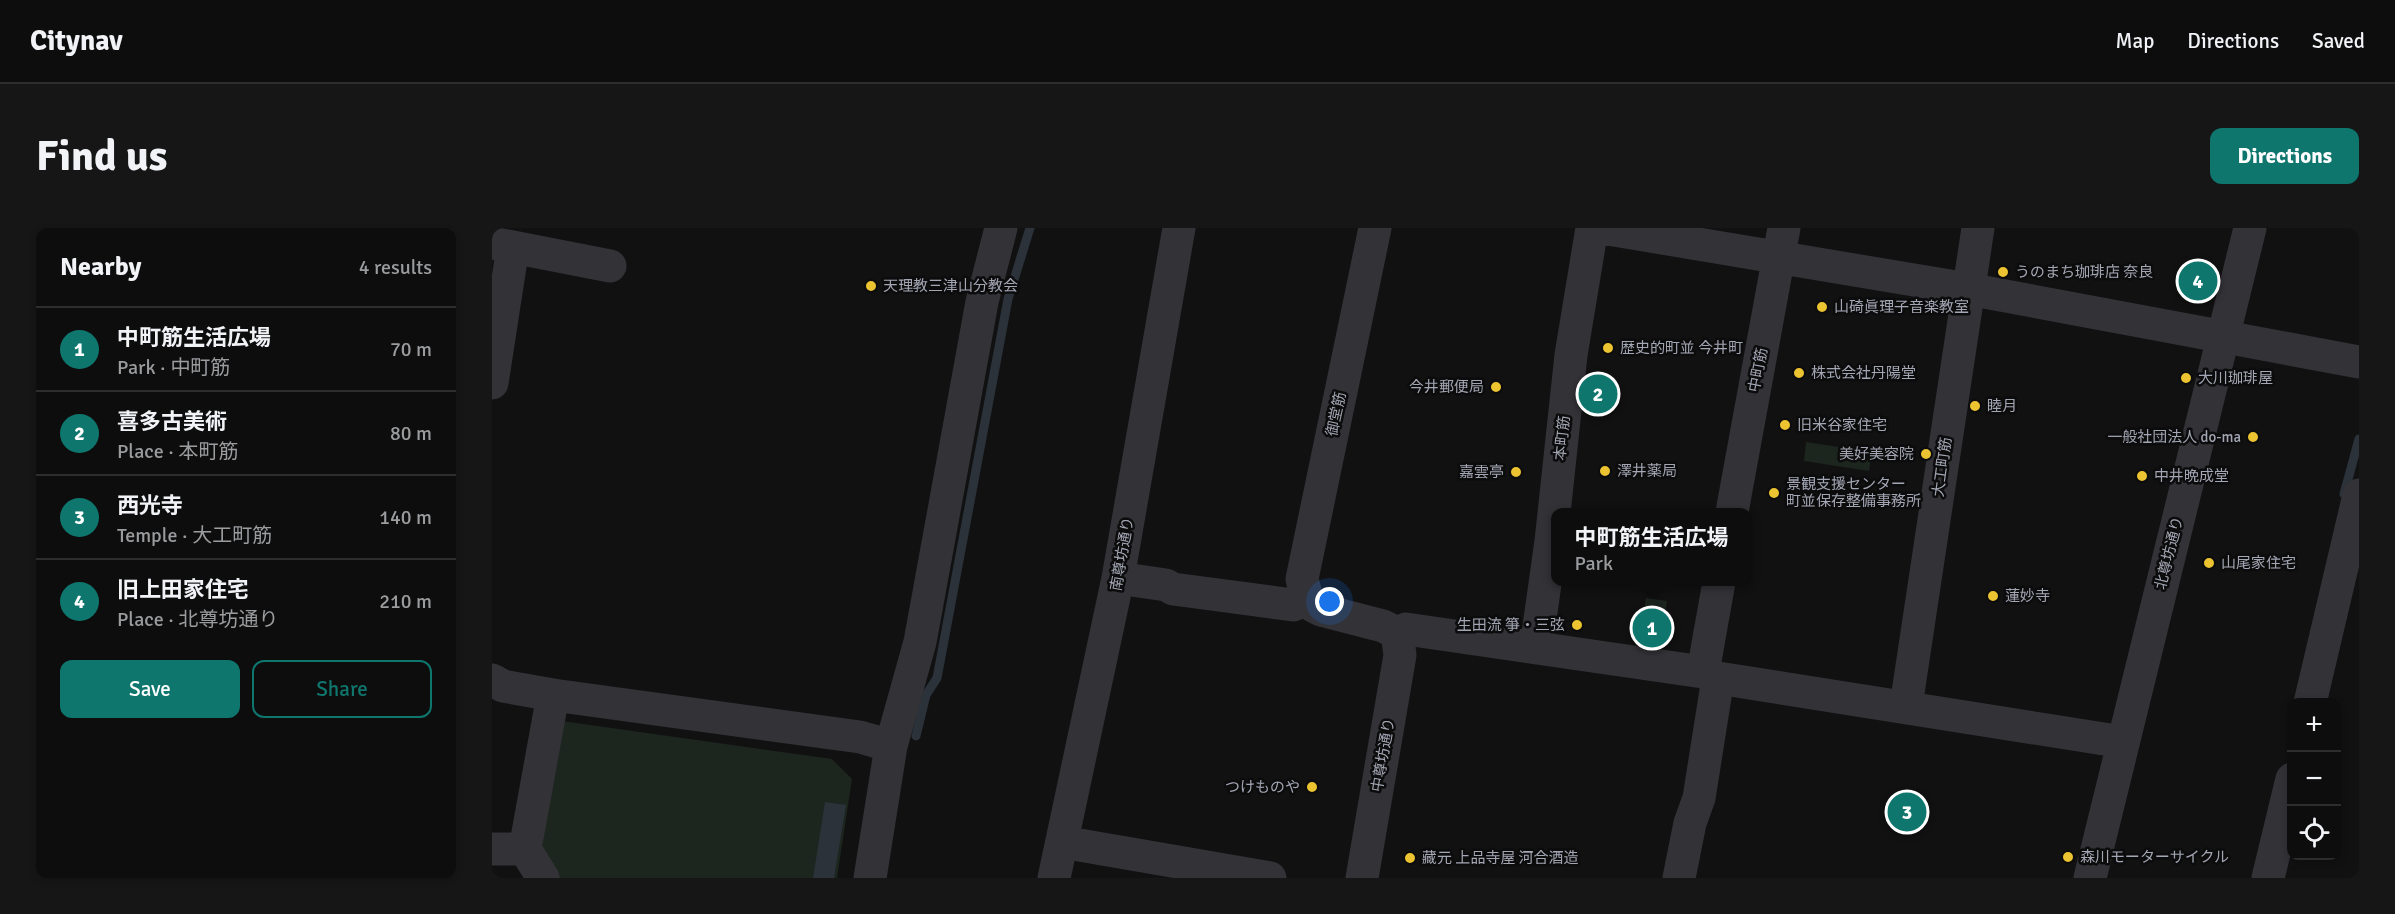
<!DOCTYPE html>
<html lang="en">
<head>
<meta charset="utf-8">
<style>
	:root { --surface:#0d0d0e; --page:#161617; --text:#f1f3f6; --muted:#9a9c9e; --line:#2d2d2e; --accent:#0f766e }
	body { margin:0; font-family:Signika,"Noto Sans JP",sans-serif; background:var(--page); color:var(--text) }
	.controls { position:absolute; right:18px; bottom:18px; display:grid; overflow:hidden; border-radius:12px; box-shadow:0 3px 9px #0003 }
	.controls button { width:54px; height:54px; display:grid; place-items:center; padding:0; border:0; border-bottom:2px solid var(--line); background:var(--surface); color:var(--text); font:30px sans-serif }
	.you { position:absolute; left:838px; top:374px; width:21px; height:21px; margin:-15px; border:4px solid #fff; border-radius:50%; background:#1a73e8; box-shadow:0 0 0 9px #1a73e833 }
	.badge { display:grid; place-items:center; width:39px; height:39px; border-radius:50%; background:var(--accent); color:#fff; font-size:20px; font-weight:700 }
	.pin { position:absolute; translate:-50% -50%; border:3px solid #fff; box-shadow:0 2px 6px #0006 }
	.popup { position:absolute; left:1059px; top:280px; width:201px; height:78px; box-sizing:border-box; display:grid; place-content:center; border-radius:12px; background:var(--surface); filter:drop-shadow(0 2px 4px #0005); font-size:20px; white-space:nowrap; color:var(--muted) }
	.popup b { font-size:22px; color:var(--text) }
	.popup::after { content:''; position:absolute; left:50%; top:100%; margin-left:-12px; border:12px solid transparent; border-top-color:var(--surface) }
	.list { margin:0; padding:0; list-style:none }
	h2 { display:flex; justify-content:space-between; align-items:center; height:78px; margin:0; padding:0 24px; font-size:26px }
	h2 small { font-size:20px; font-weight:400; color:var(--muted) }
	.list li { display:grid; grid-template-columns:39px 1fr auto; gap:18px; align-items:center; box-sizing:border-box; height:84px; padding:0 24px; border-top:2px solid var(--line) }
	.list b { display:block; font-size:22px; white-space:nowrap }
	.list p { margin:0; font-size:20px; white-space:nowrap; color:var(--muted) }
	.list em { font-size:20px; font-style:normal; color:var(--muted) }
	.actions { display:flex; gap:12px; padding:18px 24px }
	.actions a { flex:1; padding:14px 0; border:2px solid var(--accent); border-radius:12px; text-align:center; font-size:21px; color:var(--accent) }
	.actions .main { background:var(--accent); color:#fff }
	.icon { flex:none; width:33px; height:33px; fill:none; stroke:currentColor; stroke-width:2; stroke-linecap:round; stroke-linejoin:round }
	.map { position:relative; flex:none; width:1867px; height:650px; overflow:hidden; border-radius:12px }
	header { display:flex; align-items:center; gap:36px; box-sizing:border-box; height:84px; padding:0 30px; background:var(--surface); border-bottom:2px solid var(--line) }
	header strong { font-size:28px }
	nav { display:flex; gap:33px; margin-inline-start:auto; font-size:21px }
	.intro { display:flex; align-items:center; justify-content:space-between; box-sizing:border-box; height:144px; padding:0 36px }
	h1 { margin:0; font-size:42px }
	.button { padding:15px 27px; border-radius:12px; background:var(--accent); color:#fff; font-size:21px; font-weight:700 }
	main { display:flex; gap:36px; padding:0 36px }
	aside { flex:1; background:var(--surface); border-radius:12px; box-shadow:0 3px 9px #0003 }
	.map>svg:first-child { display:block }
</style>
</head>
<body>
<header>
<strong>Citynav</strong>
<nav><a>Map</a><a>Directions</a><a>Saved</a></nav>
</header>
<div class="intro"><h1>Find us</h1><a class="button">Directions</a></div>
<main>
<aside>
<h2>Nearby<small>4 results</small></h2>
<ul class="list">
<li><span class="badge">1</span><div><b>中町筋生活広場</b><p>Park · 中町筋</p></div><em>70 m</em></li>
<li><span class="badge">2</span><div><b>喜多古美術</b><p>Place · 本町筋</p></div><em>80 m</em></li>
<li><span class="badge">3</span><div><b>西光寺</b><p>Temple · 大工町筋</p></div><em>140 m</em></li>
<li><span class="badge">4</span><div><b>旧上田家住宅</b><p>Place · 北尊坊通り</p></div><em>210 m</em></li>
</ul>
<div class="actions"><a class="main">Save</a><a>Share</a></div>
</aside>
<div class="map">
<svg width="1867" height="650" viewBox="0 0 1867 650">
	<rect width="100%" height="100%" fill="#111112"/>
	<path fill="#1d251f" d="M 1314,214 L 1380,224 L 1377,243 L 1312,233 Z
		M 1154,370 L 1175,373 L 1166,431 L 1144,427 Z
		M 70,493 L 340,531 L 360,551 L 345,650 L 65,650 L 50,619 Z"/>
	<path fill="#2b323a" d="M 333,574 L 354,577 L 342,650 L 321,650 Z"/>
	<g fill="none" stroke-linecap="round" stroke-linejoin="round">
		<path stroke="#2b323a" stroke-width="9" d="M 1852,266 L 1867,211
			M 424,508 L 434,467 L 445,450 L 516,71 L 538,0"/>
		<path stroke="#323237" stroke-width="33" d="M 1110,0 L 1476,61 L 1867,134
			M 0,15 L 118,38
			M 0,155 L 21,19
			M 1240,284 L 1292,0
			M 626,350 L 674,357 L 681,361 L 801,377 L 815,371 L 821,378 L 829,382 L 891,398 L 905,405
			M 815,371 L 810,351 L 883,0
			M 905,405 L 914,401 L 1211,444 L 1226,450 L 1631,514
			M 1044,420 L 1059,313 L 1079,127 L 1100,0
			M 1211,444 L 1227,354
			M 0,452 L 11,458 L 61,467 L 368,509 L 399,518
			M 1818,475 L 1867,267
			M 1414,478 L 1486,0
			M 570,614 L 778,650
			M 0,621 L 33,621
			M 51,650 L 33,621 L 61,467
			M 378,650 L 399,518 L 428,414 L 490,74 L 509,0
			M 562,650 L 626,350 L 687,0
			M 870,650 L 908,427 L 905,405
			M 1187,650 L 1198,595 L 1207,570 L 1226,450
			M 1598,650 L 1758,0
			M 1776,650 L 1800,551"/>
	</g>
	<g fill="#ecc330" stroke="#0c0c0d" stroke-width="2">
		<circle cx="1511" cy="44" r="6"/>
		<circle cx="379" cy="58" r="6"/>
		<circle cx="1330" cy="79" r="6"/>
		<circle cx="1116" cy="120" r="6"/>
		<circle cx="1307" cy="145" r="6"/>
		<circle cx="1694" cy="150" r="6"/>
		<circle cx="1004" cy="159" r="6"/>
		<circle cx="1483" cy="178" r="6"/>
		<circle cx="1293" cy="197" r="6"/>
		<circle cx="1761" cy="209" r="6"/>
		<circle cx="1434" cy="226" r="6"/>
		<circle cx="1113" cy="243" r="6"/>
		<circle cx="1024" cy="244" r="6"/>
		<circle cx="1650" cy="248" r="6"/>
		<circle cx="1282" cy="265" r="6"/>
		<circle cx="1717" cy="335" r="6"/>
		<circle cx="1501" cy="368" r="6"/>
		<circle cx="1085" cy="397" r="6"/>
		<circle cx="820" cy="559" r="6"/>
		<circle cx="1576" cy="629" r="6"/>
		<circle cx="918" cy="630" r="6"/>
	</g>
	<g text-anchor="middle" stroke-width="5" stroke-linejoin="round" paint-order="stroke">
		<g font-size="15" fill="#a3a6b3" stroke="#0c0c0d" text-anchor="start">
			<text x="1523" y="49">うのまち珈琲店 奈良</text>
			<text x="391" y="63">天理教三津山分教会</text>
			<text x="1342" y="84">山碕眞理子音楽教室</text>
			<text x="1128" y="125">歴史的町並 今井町</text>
			<text x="1319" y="150">株式会社丹陽堂</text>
			<text x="1706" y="155">大川珈琲屋</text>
			<text x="992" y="164" text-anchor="end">今井郵便局</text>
			<text x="1495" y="183">睦月</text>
			<text x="1305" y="202">旧米谷家住宅</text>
			<text x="1749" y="214" text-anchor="end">一般社団法人 do-ma</text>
			<text x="1422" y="231" text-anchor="end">美好美容院</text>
			<text x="1125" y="248">澤井薬局</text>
			<text x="1012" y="249" text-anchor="end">嘉雲亭</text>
			<text x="1662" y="253">中井晩成堂</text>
			<text x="1294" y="261">景観支援センター<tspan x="1294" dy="17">町並保存整備事務所</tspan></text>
			<text x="1729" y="340">山尾家住宅</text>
			<text x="1513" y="373">蓮妙寺</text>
			<text x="1073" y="402" text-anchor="end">生田流 箏・三弦</text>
			<text x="808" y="564" text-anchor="end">つけものや</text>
			<text x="1588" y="634">森川モーターサイクル</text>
			<text x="930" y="635">藏元 上品寺屋 河合酒造</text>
		</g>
		<g font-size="15" fill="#a3a6b3" stroke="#0c0c0d">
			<text transform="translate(1266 142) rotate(-79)" y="5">中町筋</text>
			<text transform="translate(844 186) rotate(-78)" y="5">御堂筋</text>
			<text transform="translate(1070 210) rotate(-84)" y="5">本町筋</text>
			<text transform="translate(1450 239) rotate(-82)" y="5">大工町筋</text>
			<text transform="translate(1677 325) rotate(-76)" y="5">北尊坊通り</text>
			<text transform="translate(630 326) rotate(-80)" y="5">南尊坊通り</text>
			<text transform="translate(891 527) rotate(-80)" y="5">中尊坊通り</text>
		</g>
	</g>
</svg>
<div class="controls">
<button>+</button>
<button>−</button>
<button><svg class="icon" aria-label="locate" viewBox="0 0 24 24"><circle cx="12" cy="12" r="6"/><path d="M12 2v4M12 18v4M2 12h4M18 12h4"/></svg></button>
</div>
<div class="you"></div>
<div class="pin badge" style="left:1160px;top:400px">1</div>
<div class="popup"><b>中町筋生活広場</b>Park</div>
<div class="pin badge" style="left:1106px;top:166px">2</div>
<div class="pin badge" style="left:1415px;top:584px">3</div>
<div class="pin badge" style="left:1706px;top:53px">4</div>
</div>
</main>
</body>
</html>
